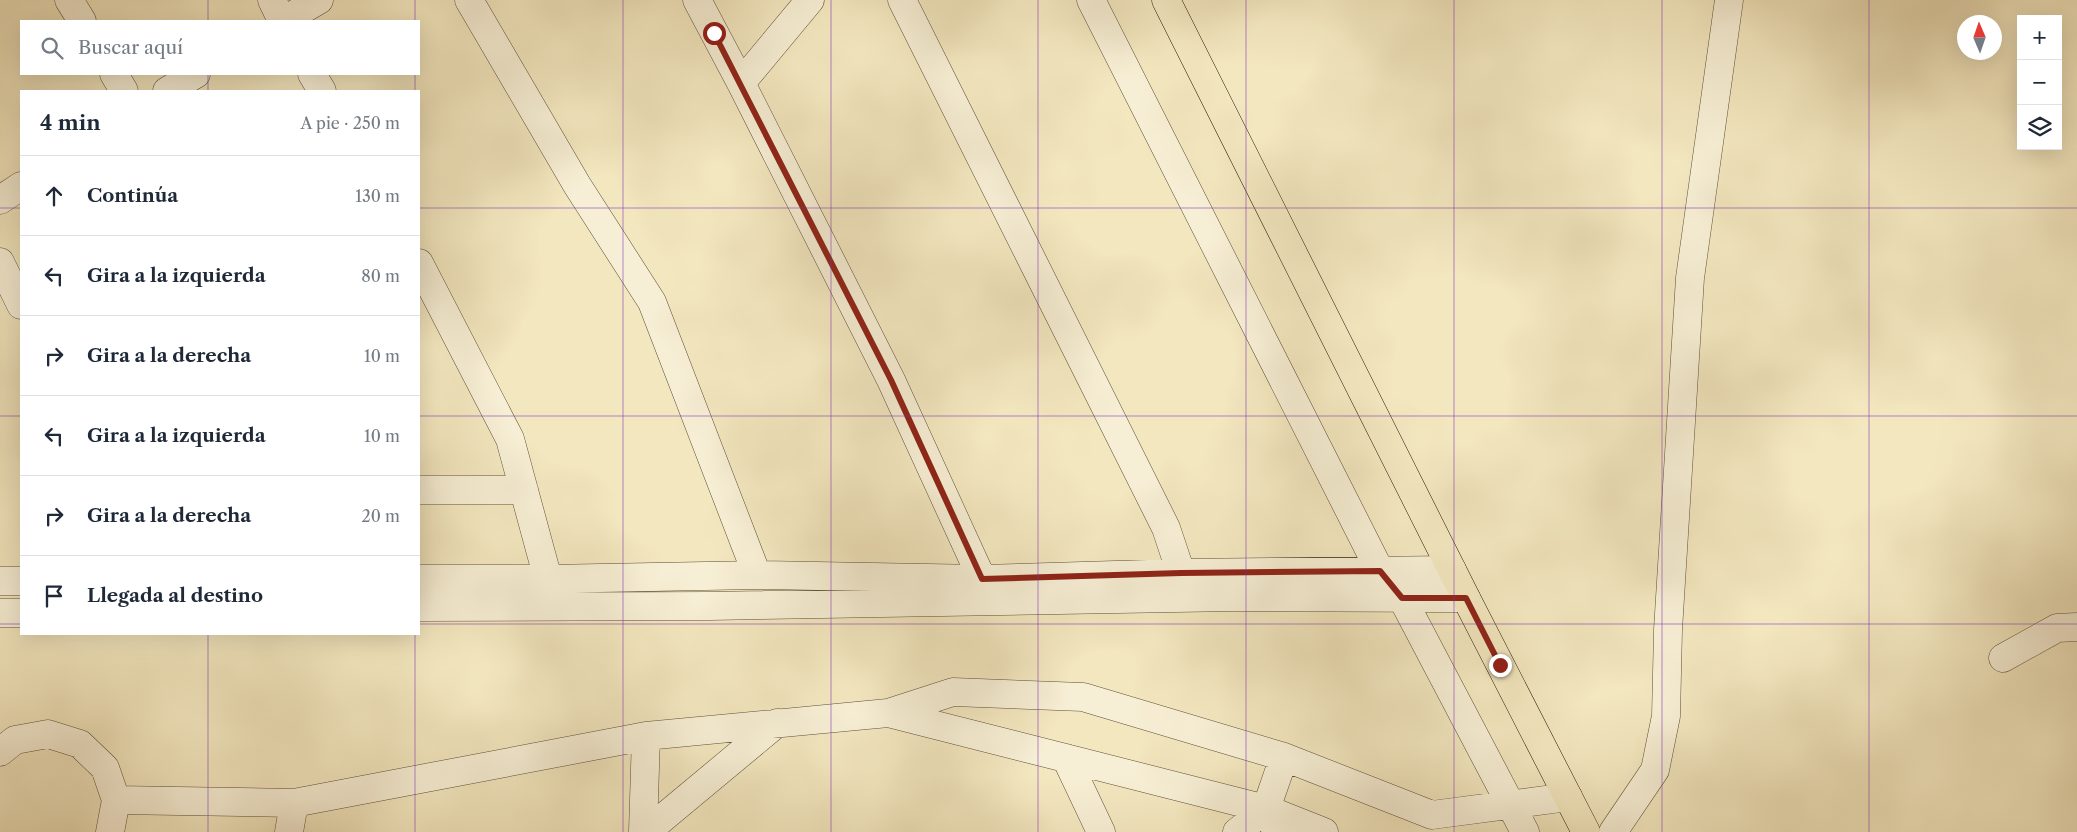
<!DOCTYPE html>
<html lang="es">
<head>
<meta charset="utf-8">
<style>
	:root { --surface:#fff; --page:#f2f2f3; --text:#1f2937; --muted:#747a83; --line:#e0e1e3 }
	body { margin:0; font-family:"Libre Caslon Text",serif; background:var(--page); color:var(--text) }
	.controls { position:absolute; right:15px; top:15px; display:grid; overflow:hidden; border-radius:0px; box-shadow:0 5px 20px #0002 }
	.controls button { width:45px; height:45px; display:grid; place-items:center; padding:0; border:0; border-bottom:1px solid var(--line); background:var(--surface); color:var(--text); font:25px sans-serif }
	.compass { position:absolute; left:1957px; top:15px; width:45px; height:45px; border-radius:50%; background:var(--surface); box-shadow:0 5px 20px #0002; rotate:358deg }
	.stop { position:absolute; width:15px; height:15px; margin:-11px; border:4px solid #8f2418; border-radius:50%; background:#fff }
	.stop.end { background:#8f2418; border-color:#fff; box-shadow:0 1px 5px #0008 }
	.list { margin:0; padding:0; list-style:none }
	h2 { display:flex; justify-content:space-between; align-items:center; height:65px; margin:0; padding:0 20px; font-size:21px }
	h2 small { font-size:16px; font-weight:400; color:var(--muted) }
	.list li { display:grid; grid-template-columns:32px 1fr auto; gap:15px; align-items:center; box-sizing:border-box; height:80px; padding:0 20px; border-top:1px solid var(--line) }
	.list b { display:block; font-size:19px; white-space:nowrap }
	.list em { font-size:16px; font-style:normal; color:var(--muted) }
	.icon { flex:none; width:28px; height:28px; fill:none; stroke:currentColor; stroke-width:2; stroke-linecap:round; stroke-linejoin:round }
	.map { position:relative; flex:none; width:2077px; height:832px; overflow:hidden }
	.search { position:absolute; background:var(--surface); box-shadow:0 5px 20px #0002; left:20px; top:20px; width:400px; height:55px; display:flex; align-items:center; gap:12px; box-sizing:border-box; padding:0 18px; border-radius:0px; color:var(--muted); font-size:19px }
	.panel { position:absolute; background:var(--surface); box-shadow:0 5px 20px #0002; left:20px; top:90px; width:400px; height:545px; border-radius:0px }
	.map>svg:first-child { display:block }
</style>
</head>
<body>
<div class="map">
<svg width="2077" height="832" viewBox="0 0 2077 832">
	<rect width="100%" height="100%" fill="#f3e7bf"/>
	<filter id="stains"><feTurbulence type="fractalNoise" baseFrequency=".004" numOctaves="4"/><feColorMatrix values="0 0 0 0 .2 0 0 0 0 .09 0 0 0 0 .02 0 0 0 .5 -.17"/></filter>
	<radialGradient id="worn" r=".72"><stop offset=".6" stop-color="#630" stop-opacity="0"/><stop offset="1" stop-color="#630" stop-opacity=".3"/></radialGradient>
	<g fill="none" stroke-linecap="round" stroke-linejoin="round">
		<g stroke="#5d5037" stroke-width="29">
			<path id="minor" d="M 69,0 L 82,21
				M 272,0 L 282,21
				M 469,0 L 577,185 L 652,302 L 757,575
				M 697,0 L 741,83 L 891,380 L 982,579 L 983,594
				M 902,0 L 1166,528 L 1181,573
				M 1091,0 L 1380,571 L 1402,598 L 1525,832
				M 283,21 L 319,0
				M 114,74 L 124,91
				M 312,74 L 322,91
				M 741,83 L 810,0
				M 167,91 L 196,74
				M 0,200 L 21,186
				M 0,262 L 21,305
				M 419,263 L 510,439 L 548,579 L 549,597
				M 419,490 L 524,490
				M 419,579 L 548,579 L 757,575 L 982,579 L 1181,573 L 1452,570
				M 0,581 L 21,581
				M 419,607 L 710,606 L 1234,597 L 1466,598
				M 0,613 L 21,613
				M 2003,658 L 2057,628 L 2077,627
				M 888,713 L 1266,809 L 1324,832
				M 0,752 L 15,740 L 48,734 L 80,744 L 105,768 L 116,800 L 110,832
				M 1066,758 L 1101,832
				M 116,800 L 294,803 L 646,736 L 888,713 L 953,692 L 1083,697 L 1284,757 L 1432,815 L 1568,797
				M 1274,826 L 1266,809 L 1284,757
				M 289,832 L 294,803
				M 643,832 L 646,736
				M 646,832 L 777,723
				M 1237,832 L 1266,809
				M 1613,832 L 1655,770 L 1666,716 L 1668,630 L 1690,278 L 1729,0"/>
		</g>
		<g stroke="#2b1d0a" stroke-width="29">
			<path id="major" d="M 1166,0 L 1466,598 L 1586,832"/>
		</g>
		<use href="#minor" stroke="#f7efd5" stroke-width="28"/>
		<use href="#major" stroke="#f3e7bf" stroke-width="28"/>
	</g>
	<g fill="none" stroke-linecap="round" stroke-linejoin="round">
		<path stroke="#8f2418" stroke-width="6" d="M 714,33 L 891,380 L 982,579 L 1181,573 L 1380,571 L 1402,598 L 1466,598 L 1500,665"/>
	</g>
	<path fill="none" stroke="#7b2cbf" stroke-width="1" stroke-opacity="0.55" d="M 208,0 L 208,21M 415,0 L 415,21M 623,0 L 623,832M 831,0 L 831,832M 1038,0 L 1038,832M 1246,0 L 1246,832M 1454,0 L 1454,832M 1662,0 L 1662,832M 1869,0 L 1869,832M 208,74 L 208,91M 415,74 L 415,91M 0,208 L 21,208M 419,208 L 2077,208M 0,416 L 21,416M 419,416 L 2077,416M 0,624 L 21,624M 419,624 L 2077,624M 208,634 L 208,832M 415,634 L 415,832"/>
	<rect width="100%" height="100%" filter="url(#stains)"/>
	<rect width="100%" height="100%" fill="url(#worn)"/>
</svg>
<div class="controls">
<button>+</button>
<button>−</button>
<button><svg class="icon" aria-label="layers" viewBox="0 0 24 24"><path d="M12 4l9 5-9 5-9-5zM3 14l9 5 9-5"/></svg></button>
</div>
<svg class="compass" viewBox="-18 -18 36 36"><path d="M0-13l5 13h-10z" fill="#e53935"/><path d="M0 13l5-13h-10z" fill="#747a83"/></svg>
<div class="stop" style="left:714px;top:33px"></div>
<div class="stop end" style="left:1500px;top:665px"></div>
<div class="search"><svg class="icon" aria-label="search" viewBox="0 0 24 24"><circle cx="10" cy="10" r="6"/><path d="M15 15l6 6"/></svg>Buscar aquí</div>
<section class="panel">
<h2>4 min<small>A pie · 250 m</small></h2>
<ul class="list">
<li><svg class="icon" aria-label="ahead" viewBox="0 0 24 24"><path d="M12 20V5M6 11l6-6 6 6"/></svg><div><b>Continúa</b></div><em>130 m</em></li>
<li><svg class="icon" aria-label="left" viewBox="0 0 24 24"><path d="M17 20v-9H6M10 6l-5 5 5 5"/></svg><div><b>Gira a la izquierda</b></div><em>80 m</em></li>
<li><svg class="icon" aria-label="right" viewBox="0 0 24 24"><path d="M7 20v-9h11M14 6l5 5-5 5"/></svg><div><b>Gira a la derecha</b></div><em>10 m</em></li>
<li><svg class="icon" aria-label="left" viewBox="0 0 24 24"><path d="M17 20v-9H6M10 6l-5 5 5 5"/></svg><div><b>Gira a la izquierda</b></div><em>10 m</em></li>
<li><svg class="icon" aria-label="right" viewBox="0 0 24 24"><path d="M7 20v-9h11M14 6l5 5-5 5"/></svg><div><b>Gira a la derecha</b></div><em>20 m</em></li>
<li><svg class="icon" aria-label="arrive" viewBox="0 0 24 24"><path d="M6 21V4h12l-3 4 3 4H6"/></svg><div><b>Llegada al destino</b></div></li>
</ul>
</section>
</div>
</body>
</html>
